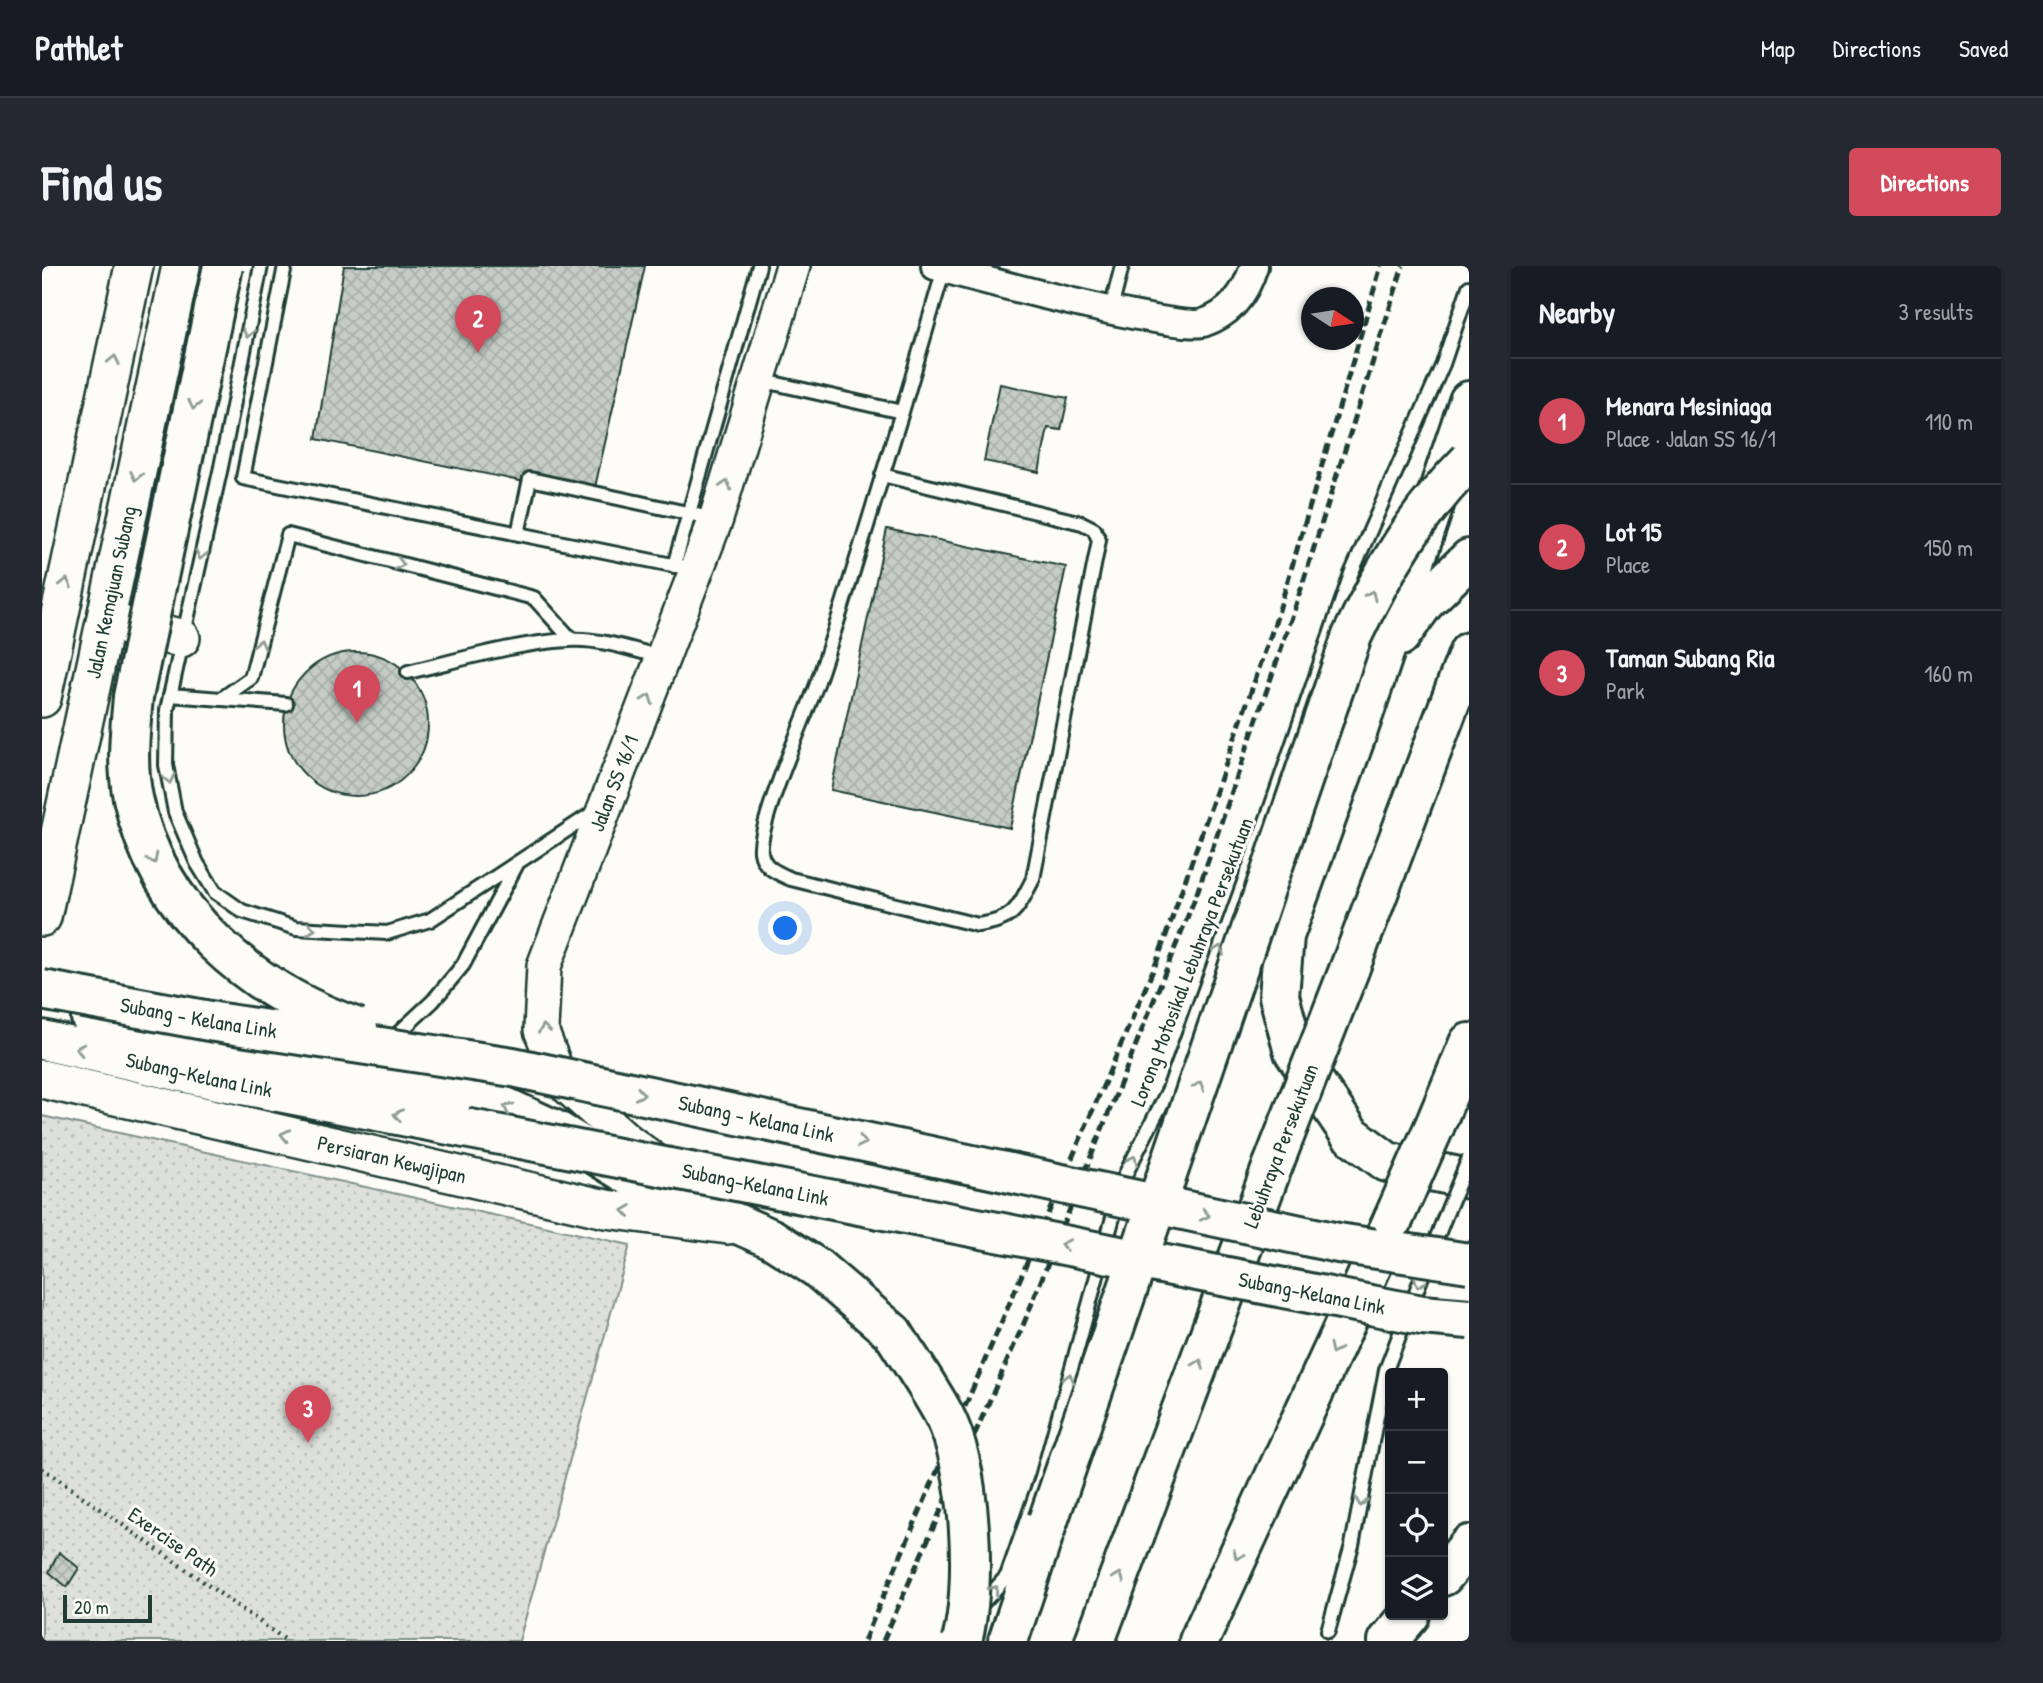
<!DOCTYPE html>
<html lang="en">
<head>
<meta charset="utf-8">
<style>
	:root { --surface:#171b24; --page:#242831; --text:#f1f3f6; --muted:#9ea1a6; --line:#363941; --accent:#d1495b }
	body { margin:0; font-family:"Patrick Hand",sans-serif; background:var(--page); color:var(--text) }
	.controls { position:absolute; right:21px; bottom:21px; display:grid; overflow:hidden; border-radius:7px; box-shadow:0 2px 5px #0004 }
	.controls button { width:63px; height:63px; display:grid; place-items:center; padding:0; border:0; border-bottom:2px solid var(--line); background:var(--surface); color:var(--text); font:35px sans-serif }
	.compass { position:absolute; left:1259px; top:21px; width:63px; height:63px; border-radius:50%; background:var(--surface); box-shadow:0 2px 5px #0004; rotate:102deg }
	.scale { position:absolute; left:21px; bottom:18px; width:89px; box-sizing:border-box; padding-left:7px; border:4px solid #1f3d34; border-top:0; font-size:19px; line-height:24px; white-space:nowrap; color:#1f3d34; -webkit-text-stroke:5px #fdfcf7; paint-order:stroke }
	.you { position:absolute; left:744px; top:663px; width:24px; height:24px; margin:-18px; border:5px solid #fff; border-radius:50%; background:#1a73e8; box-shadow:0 0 0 10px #1a73e833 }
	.badge { display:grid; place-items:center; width:46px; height:46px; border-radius:50%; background:var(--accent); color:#fff; font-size:23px; font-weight:700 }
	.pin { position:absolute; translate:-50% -58px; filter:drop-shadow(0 2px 4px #0008) }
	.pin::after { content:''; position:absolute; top:37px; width:24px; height:21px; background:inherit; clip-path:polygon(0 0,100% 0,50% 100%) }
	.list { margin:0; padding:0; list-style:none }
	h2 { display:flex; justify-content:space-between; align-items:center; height:91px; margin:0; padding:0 28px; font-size:30px }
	h2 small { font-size:23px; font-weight:400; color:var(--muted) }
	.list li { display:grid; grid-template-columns:46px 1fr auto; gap:21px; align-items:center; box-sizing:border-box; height:126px; padding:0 28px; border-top:2px solid var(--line) }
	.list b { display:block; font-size:26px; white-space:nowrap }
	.list p { margin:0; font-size:23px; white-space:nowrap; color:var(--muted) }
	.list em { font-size:23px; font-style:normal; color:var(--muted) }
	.icon { flex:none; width:38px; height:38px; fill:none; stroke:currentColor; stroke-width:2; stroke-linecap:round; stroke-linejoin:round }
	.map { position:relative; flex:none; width:1427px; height:1375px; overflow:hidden; border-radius:7px }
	header { display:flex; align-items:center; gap:42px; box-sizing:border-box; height:98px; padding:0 35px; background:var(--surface); border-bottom:2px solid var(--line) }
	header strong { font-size:33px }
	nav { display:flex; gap:38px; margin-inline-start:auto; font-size:24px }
	.intro { display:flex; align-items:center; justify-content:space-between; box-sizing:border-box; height:168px; padding:0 42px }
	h1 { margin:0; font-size:49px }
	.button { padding:18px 32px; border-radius:7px; background:var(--accent); color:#fff; font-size:24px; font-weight:700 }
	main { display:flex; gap:42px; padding:0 42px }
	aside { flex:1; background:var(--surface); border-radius:7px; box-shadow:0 2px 5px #0004 }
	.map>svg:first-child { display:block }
</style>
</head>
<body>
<header>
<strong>Pathlet</strong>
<nav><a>Map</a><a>Directions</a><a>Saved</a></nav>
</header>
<div class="intro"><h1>Find us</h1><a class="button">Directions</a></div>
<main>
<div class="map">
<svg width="1427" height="1375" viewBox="0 0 1427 1375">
	<defs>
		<pattern id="park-dots" width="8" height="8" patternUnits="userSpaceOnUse" patternTransform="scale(1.75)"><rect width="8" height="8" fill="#dde0db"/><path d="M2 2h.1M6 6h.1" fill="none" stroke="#bdc1bd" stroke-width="1.8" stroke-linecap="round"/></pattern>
		<pattern id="building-cross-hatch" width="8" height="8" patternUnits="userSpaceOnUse" patternTransform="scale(1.75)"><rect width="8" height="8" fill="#c6cdc7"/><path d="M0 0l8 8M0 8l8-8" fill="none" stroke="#aab1ac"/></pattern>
	</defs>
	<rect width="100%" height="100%" fill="#fdfcf7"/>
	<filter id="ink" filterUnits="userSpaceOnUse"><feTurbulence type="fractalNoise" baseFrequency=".0143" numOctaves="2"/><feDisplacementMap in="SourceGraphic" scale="14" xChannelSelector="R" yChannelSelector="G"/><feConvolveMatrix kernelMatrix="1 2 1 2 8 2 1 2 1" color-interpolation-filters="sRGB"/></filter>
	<g filter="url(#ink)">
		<path fill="url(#park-dots)" stroke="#7e8e88" stroke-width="2" d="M 0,850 L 588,979 L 477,1375 L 0,1375 Z"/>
		<path fill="url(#building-cross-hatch)" stroke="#1f3d34" stroke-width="2" d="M 302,0 L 603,0 L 551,230 L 274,173 Z
			M 958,118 L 1026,132 L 1019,164 L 1006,162 L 997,206 L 942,195 Z
			M 845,263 L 1024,301 L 968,562 L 789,524 Z
			M242 458a72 72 0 1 1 144 0a72 72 0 1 1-144 0Z
			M 17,1286 L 37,1302 L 25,1321 L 7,1306 Z"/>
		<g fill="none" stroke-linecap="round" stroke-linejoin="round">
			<g stroke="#1f3d34" stroke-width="18">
				<path id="service" d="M 219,0 L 179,201 L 125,444 L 124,499 L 133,546 L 155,597 L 173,626 L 200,645 L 254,662 L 345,667 L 388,654 L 554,545
					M 243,0 L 201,212 L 655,304
					M 1069,43 L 1080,0
					M 718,114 L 860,146 C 832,235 806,326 776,415 C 764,450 716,556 719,586 C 721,602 736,607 749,613 L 936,659 C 972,654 975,644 991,613 L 1057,274 L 1052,263 L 1040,257 L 840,209
					M 860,146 L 902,3
					M 476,268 L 488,213 L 673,253
					M 632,300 L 717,0
					M 366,406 C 418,394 473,377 527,374 C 556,372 589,383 618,391
					M 128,429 L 244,438
					M 182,431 L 209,412 L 246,269 L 492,332 L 529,373
					M 348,775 L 391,735 L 421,699 L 475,598
					M 937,1341 L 965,1310 L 1000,1211 L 1082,911 L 1127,823 L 1227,547 L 1309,308 L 1401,98 L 1427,21
					M 1286,1365 L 1310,1279 L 1344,1104 L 1402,953"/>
			</g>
			<g stroke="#1f3d34" stroke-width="32">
				<path id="minor" d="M 893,0 C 931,12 1134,65 1161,57 C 1189,48 1204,27 1212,0"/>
			</g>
			<g stroke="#1f3d34" stroke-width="38">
				<g id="tertiary">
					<path id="s1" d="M 621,901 L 585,874 L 518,814 L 499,764 L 502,700 L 674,253 L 751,0"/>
				</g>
			</g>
			<g stroke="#1f3d34" stroke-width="42">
				<g id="secondary">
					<path d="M 75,358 L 139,372"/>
					<path d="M 0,432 L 92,0"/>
					<path id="s2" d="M 0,651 L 139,0"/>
					<path id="s3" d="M 0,813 L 564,943 L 686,959"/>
				</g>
			</g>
			<g stroke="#1f3d34" stroke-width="44">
				<g id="primary">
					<path id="s4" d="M 0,774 L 170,813 L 423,862"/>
				</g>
			</g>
			<g stroke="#1f3d34" stroke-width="44">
				<path id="trunk" d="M 1427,135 L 1316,464 L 1242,670 L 1237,730 L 1252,786 L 1308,868 L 1345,896 L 1427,913
					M 1358,370 L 1382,337 L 1427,293
					M 1307,704 L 1427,386
					M 49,752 L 448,834 L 515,865 L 592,912 L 730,973 L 775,1002 L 851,1067
					M 1393,859 L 1427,777
					M 1401,1310 L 1427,1279
					M 966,1375 L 1006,1255
					M 1053,1375 L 1231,899
					M 1157,1375 L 1351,954
					M 1346,1375 L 1368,1349"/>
			</g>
			<path stroke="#1f3d34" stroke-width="4.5" stroke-dasharray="2 5" stroke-linecap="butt" d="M 0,1202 L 245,1375"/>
			<use href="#service" stroke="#fdfcf7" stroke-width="12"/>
			<use href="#minor" stroke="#fdfcf7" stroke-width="26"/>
			<use href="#tertiary" stroke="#fdfcf7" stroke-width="33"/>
			<use href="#secondary" stroke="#fdfcf7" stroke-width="37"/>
			<use href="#primary" stroke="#fdfcf7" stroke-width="38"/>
			<use href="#trunk" stroke="#fdfcf7" stroke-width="38"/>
			<path stroke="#1f3d34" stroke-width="5" stroke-dasharray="10 5" stroke-linecap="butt" d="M 822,1375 L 1115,695 L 1235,351 L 1339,0
				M 841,1375 L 982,1057 L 1155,627 L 1251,348 L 1361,0"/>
			<g stroke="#1f3d34" stroke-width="18" stroke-linecap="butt">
				<path id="service-bridge" d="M 1402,953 L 1427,892"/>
			</g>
			<g stroke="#1f3d34" stroke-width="44" stroke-linecap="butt">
				<g id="primary-bridge">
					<path d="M 181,0 L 91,431 C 88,465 84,498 91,532 C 115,646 210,726 316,762"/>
					<path id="s5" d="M 0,724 L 173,756 L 471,801 L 1296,977 L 1427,997"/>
					<path id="s6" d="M 423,862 L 1380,1049 L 1427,1053"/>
				</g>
			</g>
			<g stroke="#1f3d34" stroke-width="44" stroke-linecap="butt">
				<path id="trunk-bridge" d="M 1231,899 L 1307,704
					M 1351,954 L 1393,859
					M 851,1067 C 868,1094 887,1121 902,1149 C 929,1200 935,1319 920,1375
					M 1006,1255 L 1310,370 C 1341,304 1375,247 1427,195"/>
			</g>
			<use href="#service-bridge" stroke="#fdfcf7" stroke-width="12"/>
			<use href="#primary-bridge" stroke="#fdfcf7" stroke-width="38"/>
			<use href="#trunk-bridge" stroke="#fdfcf7" stroke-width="38"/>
		</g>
		<defs><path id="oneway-chevron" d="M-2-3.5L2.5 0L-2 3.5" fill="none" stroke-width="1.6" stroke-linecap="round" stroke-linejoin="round" transform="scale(1.75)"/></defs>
		<g stroke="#8e9c96">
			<use href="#oneway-chevron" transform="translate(206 67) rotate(101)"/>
			<use href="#oneway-chevron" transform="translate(72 94) rotate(-78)"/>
			<use href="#oneway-chevron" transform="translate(152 139) rotate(102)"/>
			<use href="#oneway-chevron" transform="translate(94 210) rotate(102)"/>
			<use href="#oneway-chevron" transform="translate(684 219) rotate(-73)"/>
			<use href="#oneway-chevron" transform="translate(159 289) rotate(103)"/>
			<use href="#oneway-chevron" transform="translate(358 298) rotate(14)"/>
			<use href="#oneway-chevron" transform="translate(24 317) rotate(-78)"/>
			<use href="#oneway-chevron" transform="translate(1329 329) rotate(-65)"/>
			<use href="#oneway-chevron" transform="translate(218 378) rotate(-75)"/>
			<use href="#oneway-chevron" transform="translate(606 433) rotate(-69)"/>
			<use href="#oneway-chevron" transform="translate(127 513) rotate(78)"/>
			<use href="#oneway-chevron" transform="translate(111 593) rotate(63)"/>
			<use href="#oneway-chevron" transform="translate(269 663) rotate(6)"/>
			<use href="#oneway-chevron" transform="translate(1177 684) rotate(-70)"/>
			<use href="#oneway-chevron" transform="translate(502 763) rotate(-98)"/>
			<use href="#oneway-chevron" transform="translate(38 783) rotate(-167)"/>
			<use href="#oneway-chevron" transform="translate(1157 820) rotate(-71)"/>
			<use href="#oneway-chevron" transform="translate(598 828) rotate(12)"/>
			<use href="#oneway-chevron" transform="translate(466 842) rotate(-155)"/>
			<use href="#oneway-chevron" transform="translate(356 849) rotate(-169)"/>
			<use href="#oneway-chevron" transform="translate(243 869) rotate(-167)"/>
			<use href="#oneway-chevron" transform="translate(820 876) rotate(12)"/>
			<use href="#oneway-chevron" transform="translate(1091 894) rotate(-63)"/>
			<use href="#oneway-chevron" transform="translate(585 945) rotate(-172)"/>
			<use href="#oneway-chevron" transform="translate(1163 949) rotate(12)"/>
			<use href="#oneway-chevron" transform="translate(1023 979) rotate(-169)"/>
			<use href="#oneway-chevron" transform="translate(1377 1017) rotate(111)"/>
			<use href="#oneway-chevron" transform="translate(1292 1083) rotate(115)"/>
			<use href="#oneway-chevron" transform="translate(1157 1098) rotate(-69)"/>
			<use href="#oneway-chevron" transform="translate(1027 1112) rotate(-75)"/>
			<use href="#oneway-chevron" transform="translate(1319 1236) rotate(102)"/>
			<use href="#oneway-chevron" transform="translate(1196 1289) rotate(115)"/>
			<use href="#oneway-chevron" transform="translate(1077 1311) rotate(-69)"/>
			<use href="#oneway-chevron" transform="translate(952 1324) rotate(-48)"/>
		</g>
	</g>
	<g text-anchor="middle" stroke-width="6" stroke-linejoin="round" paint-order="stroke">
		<g font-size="21" fill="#1f3d34" stroke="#fdfcf7">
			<text dy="7" stroke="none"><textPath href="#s2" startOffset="332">Jalan Kemajuan Subang</textPath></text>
			<text dy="7" stroke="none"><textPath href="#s1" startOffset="448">Jalan SS 16/1</textPath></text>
			<text transform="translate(1150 696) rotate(-69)" y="7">Lorong Motosikal Lebuhraya Persekutuan</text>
			<text dy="7" stroke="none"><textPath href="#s5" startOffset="159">Subang - Kelana Link</textPath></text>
			<text dy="7" stroke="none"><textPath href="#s4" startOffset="161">Subang-Kelana Link</textPath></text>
			<text dy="7" stroke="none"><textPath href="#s5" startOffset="726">Subang - Kelana Link</textPath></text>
			<text transform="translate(1239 880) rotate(-69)" y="7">Lebuhraya Persekutuan</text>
			<text dy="7" stroke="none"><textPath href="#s3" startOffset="359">Persiaran Kewajipan</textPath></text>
			<text dy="7" stroke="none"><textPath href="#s6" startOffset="296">Subang-Kelana Link</textPath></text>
			<text dy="7" stroke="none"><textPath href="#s6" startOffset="863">Subang-Kelana Link</textPath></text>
			<text transform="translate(131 1276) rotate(35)" y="7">Exercise Path</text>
		</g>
	</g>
</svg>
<div class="controls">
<button>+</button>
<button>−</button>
<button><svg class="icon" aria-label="locate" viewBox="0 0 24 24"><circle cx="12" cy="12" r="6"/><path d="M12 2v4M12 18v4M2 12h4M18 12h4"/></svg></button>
<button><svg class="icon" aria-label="layers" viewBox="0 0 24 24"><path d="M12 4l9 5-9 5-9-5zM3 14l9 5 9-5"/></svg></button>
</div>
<svg class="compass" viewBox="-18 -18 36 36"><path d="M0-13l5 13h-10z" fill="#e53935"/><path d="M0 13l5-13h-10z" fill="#9ea1a6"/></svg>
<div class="scale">20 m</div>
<div class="you"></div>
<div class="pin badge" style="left:315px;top:457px">1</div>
<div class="pin badge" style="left:436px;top:87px">2</div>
<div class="pin badge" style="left:266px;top:1177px">3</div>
</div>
<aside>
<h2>Nearby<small>3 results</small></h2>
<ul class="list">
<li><span class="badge">1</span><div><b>Menara Mesiniaga</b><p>Place · Jalan SS 16/1</p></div><em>110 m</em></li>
<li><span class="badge">2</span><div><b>Lot 15</b><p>Place</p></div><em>150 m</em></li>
<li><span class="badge">3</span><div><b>Taman Subang Ria</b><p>Park</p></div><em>160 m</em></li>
</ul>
</aside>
</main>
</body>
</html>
